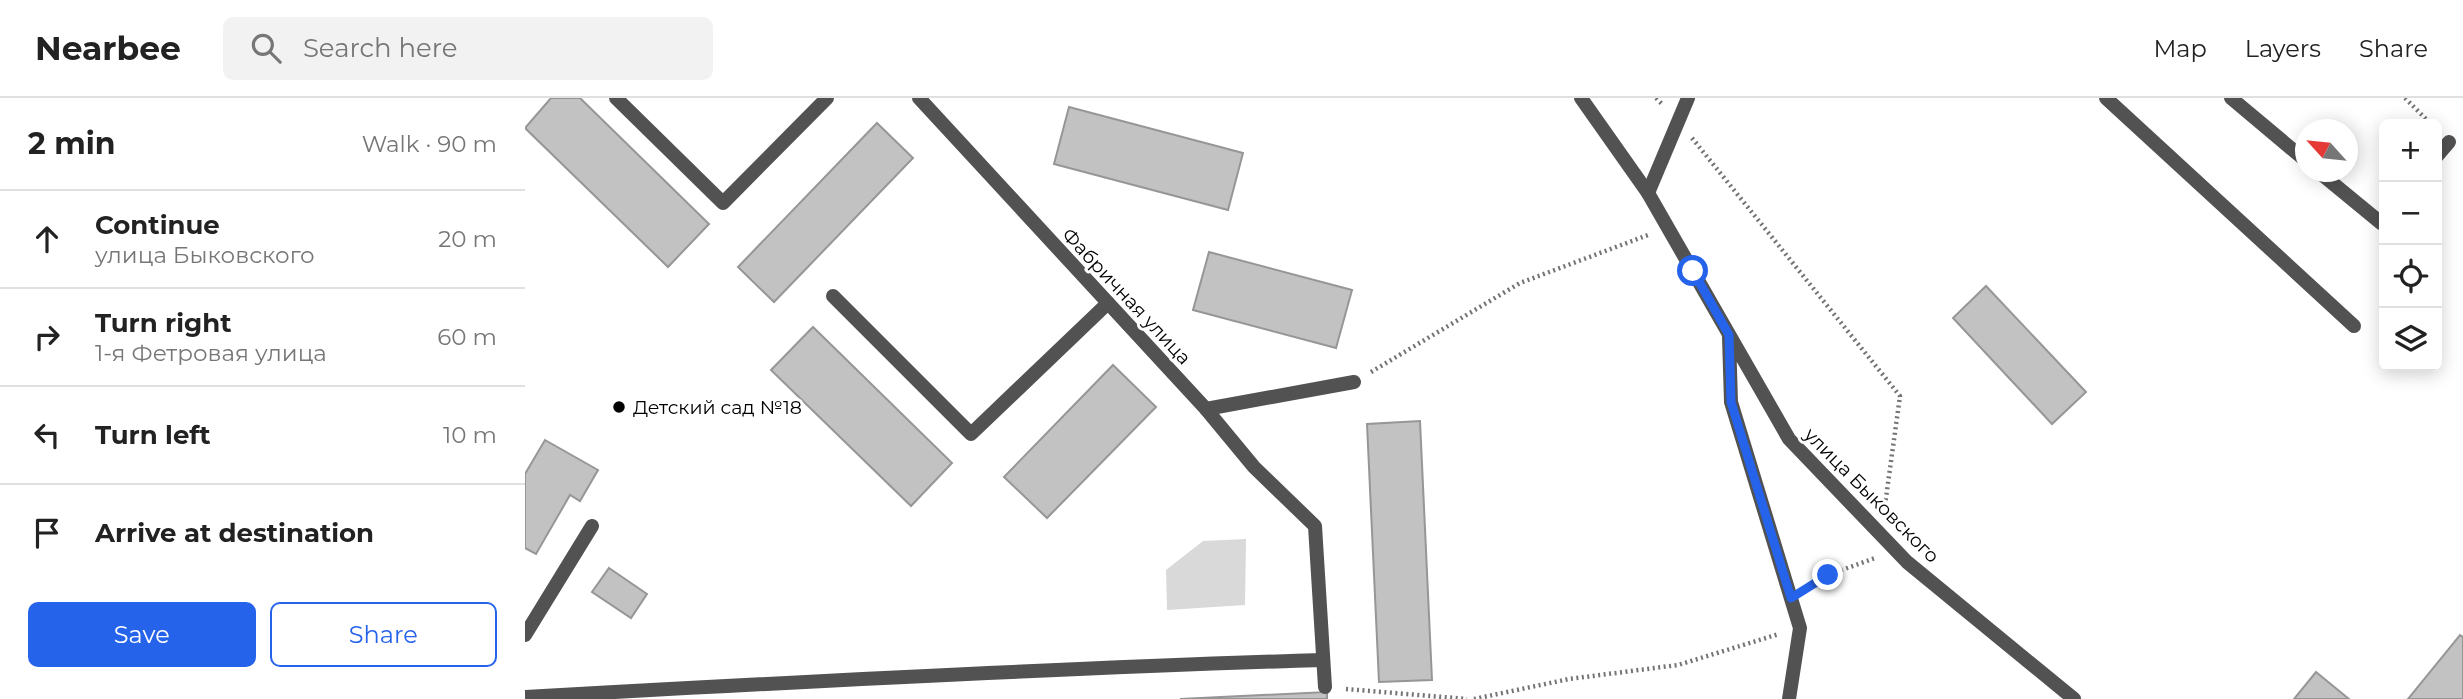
<!DOCTYPE html>
<html lang="en">
<head>
<meta charset="utf-8">
<style>
	:root { --surface:#fff; --page:#f2f2f2; --text:#222; --muted:#767676; --line:#e0e0e0; --accent:#2563eb }
	body { margin:0; font-family:Montserrat,sans-serif; background:var(--page); color:var(--text) }
	.controls { position:absolute; right:21px; top:21px; display:grid; overflow:hidden; border-radius:10px; box-shadow:0 4px 18px #0003 }
	.controls button { width:63px; height:63px; display:grid; place-items:center; padding:0; border:0; border-bottom:2px solid var(--line); background:var(--surface); color:var(--text); font:35px sans-serif }
	.compass { position:absolute; left:1770px; top:21px; width:63px; height:63px; border-radius:50%; background:var(--surface); box-shadow:0 4px 18px #0003; rotate:297deg }
	.stop { position:absolute; width:21px; height:21px; margin:-16px; border:5px solid #2563eb; border-radius:50%; background:#fff }
	.stop.end { background:#2563eb; border-color:#fff; box-shadow:0 2px 7px #0008 }
	.list { margin:0; padding:0; list-style:none }
	h2 { display:flex; justify-content:space-between; align-items:center; height:91px; margin:0; padding:0 28px; font-size:30px }
	h2 small { font-size:23px; font-weight:400; color:var(--muted) }
	.list li { display:grid; grid-template-columns:46px 1fr auto; gap:21px; align-items:center; box-sizing:border-box; height:98px; padding:0 28px; border-top:2px solid var(--line) }
	.list b { display:block; font-size:26px; white-space:nowrap }
	.list p { margin:0; font-size:23px; white-space:nowrap; color:var(--muted) }
	.list em { font-size:23px; font-style:normal; color:var(--muted) }
	.actions { display:flex; gap:14px; padding:21px 28px }
	.actions a { flex:1; padding:16px 0; border:2px solid var(--accent); border-radius:10px; text-align:center; font-size:24px; color:var(--accent) }
	.actions .main { background:var(--accent); color:#fff }
	.icon { flex:none; width:38px; height:38px; fill:none; stroke:currentColor; stroke-width:2; stroke-linecap:round; stroke-linejoin:round }
	.map { position:relative; flex:none; width:1938px; height:601px; overflow:hidden }
	header { display:flex; align-items:center; gap:42px; box-sizing:border-box; height:98px; padding:0 35px; background:var(--surface); border-bottom:2px solid var(--line) }
	header strong { font-size:33px }
	nav { display:flex; gap:38px; margin-inline-start:auto; font-size:24px }
	.search { width:490px; height:63px; background:var(--page); display:flex; align-items:center; gap:18px; box-sizing:border-box; padding:0 24px; border-radius:10px; color:var(--muted); font-size:26px }
	main { display:flex }
	aside { flex:1; background:var(--surface) }
	.map>svg:first-child { display:block }
</style>
</head>
<body>
<header>
<strong>Nearbee</strong>
<div class="search"><svg class="icon" aria-label="search" viewBox="0 0 24 24"><circle cx="10" cy="10" r="6"/><path d="M15 15l6 6"/></svg>Search here</div>
<nav><a>Map</a><a>Layers</a><a>Share</a></nav>
</header>
<main>
<aside>
<h2>2 min<small>Walk · 90 m</small></h2>
<ul class="list">
<li><svg class="icon" aria-label="ahead" viewBox="0 0 24 24"><path d="M12 20V5M6 11l6-6 6 6"/></svg><div><b>Continue</b><p>улица Быковского</p></div><em>20 m</em></li>
<li><svg class="icon" aria-label="right" viewBox="0 0 24 24"><path d="M7 20v-9h11M14 6l5 5-5 5"/></svg><div><b>Turn right</b><p>1-я Фетровая улица</p></div><em>60 m</em></li>
<li><svg class="icon" aria-label="left" viewBox="0 0 24 24"><path d="M17 20v-9H6M10 6l-5 5 5 5"/></svg><div><b>Turn left</b></div><em>10 m</em></li>
<li><svg class="icon" aria-label="arrive" viewBox="0 0 24 24"><path d="M6 21V4h12l-3 4 3 4H6"/></svg><div><b>Arrive at destination</b></div></li>
</ul>
<div class="actions"><a class="main">Save</a><a>Share</a></div>
</aside>
<div class="map">
<svg width="1938" height="601" viewBox="0 0 1938 601">
	<rect width="100%" height="100%" fill="#fff"/>
	<path fill="#d9d9d9" d="M 721,441 L 720,507 L 642,512 L 641,472 L 678,443 Z"/>
	<path fill="#c2c2c2" stroke="#969696" stroke-width="2" d="M 26,0 L 55,0 L 184,126 L 143,169 L 0,30 Z
		M 544,9 L 718,55 L 703,112 L 529,66 Z
		M 352,25 L 388,60 L 249,204 L 213,169 Z
		M 684,154 L 827,192 L 811,250 L 668,212 Z
		M 1461,188 L 1561,294 L 1527,326 L 1428,220 Z
		M 288,229 L 427,365 L 386,408 L 246,272 Z
		M 588,267 L 631,309 L 522,420 L 479,379 Z
		M 895,323 L 907,582 L 854,584 L 842,326 Z
		M 20,342 L 73,372 L 55,403 L 45,397 L 11,456 L 0,450 L 0,376 Z
		M 84,470 L 122,496 L 106,520 L 67,494 Z
		M 1935,537 L 1938,539 L 1938,601 L 1883,601 Z
		M 1791,574 L 1824,601 L 1769,601 Z
		M 802,594 L 802,601 L 655,601 Z"/>
	<g fill="none" stroke-linecap="round" stroke-linejoin="round">
		<path stroke="#747474" stroke-width="4.5" stroke-dasharray="2 3.5" stroke-linecap="butt" d="M 1131,0 L 1138,7
			M 1880,0 L 1906,26
			M 1167,40 L 1375,298 L 1360,407 L 1363,410
			M 846,274 L 995,185 L 1123,137
			M 1282,490 L 1303,477 L 1350,460
			M 821,591 L 942,601
			M 949,601 L 1044,581 L 1153,567 L 1254,536"/>
		<path stroke="#525252" stroke-width="14" d="M 91,0 L 198,105 L 302,0
			M 1581,0 L 1829,228
			M 1706,0 L 1780,62
			M 1912,58 L 1924,44
			M 1794,74 L 1856,125 L 1859,121
			M 1123,95 L 1163,0
			M 308,198 L 446,336 L 583,205
			M 681,311 L 729,369 L 790,428 L 800,589
			M 0,537 L 67,428
			M 0,599 C 266,584 532,570 798,562"/>
		<path stroke="#525252" stroke-width="14" d="M 394,0 L 681,311 L 829,284
			M 1056,0 L 1123,95 L 1264,341 L 1382,464 L 1549,601
			M 1204,239 L 1206,304 L 1275,530 L 1264,601"/>
	</g>
	<g fill="none" stroke-linecap="round" stroke-linejoin="round">
		<path stroke="#2563eb" stroke-width="9" d="M 1168,173 L 1204,237 L 1206,304 L 1266,500 L 1303,477"/>
	</g>
	<circle fill="#000" stroke="#fff" stroke-width="2.5" cx="94" cy="309" r="7"/>
	<g text-anchor="middle" stroke-width="6" stroke-linejoin="round" paint-order="stroke">
		<g font-size="19" fill="#000" stroke="#fff">
			<text transform="translate(602 198) rotate(47)" y="7">Фабричная улица</text>
			<text transform="translate(1347 397) rotate(45)" y="7">улица Быковского</text>
		</g>
		<g font-size="19" fill="#000" stroke="#fff" text-anchor="start">
			<text x="108" y="316">Детский сад №18</text>
		</g>
	</g>
</svg>
<div class="controls">
<button>+</button>
<button>−</button>
<button><svg class="icon" aria-label="locate" viewBox="0 0 24 24"><circle cx="12" cy="12" r="6"/><path d="M12 2v4M12 18v4M2 12h4M18 12h4"/></svg></button>
<button><svg class="icon" aria-label="layers" viewBox="0 0 24 24"><path d="M12 4l9 5-9 5-9-5zM3 14l9 5 9-5"/></svg></button>
</div>
<svg class="compass" viewBox="-18 -18 36 36"><path d="M0-13l5 13h-10z" fill="#e53935"/><path d="M0 13l5-13h-10z" fill="#767676"/></svg>
<div class="stop" style="left:1168px;top:173px"></div>
<div class="stop end" style="left:1303px;top:477px"></div>
</div>
</main>
</body>
</html>
